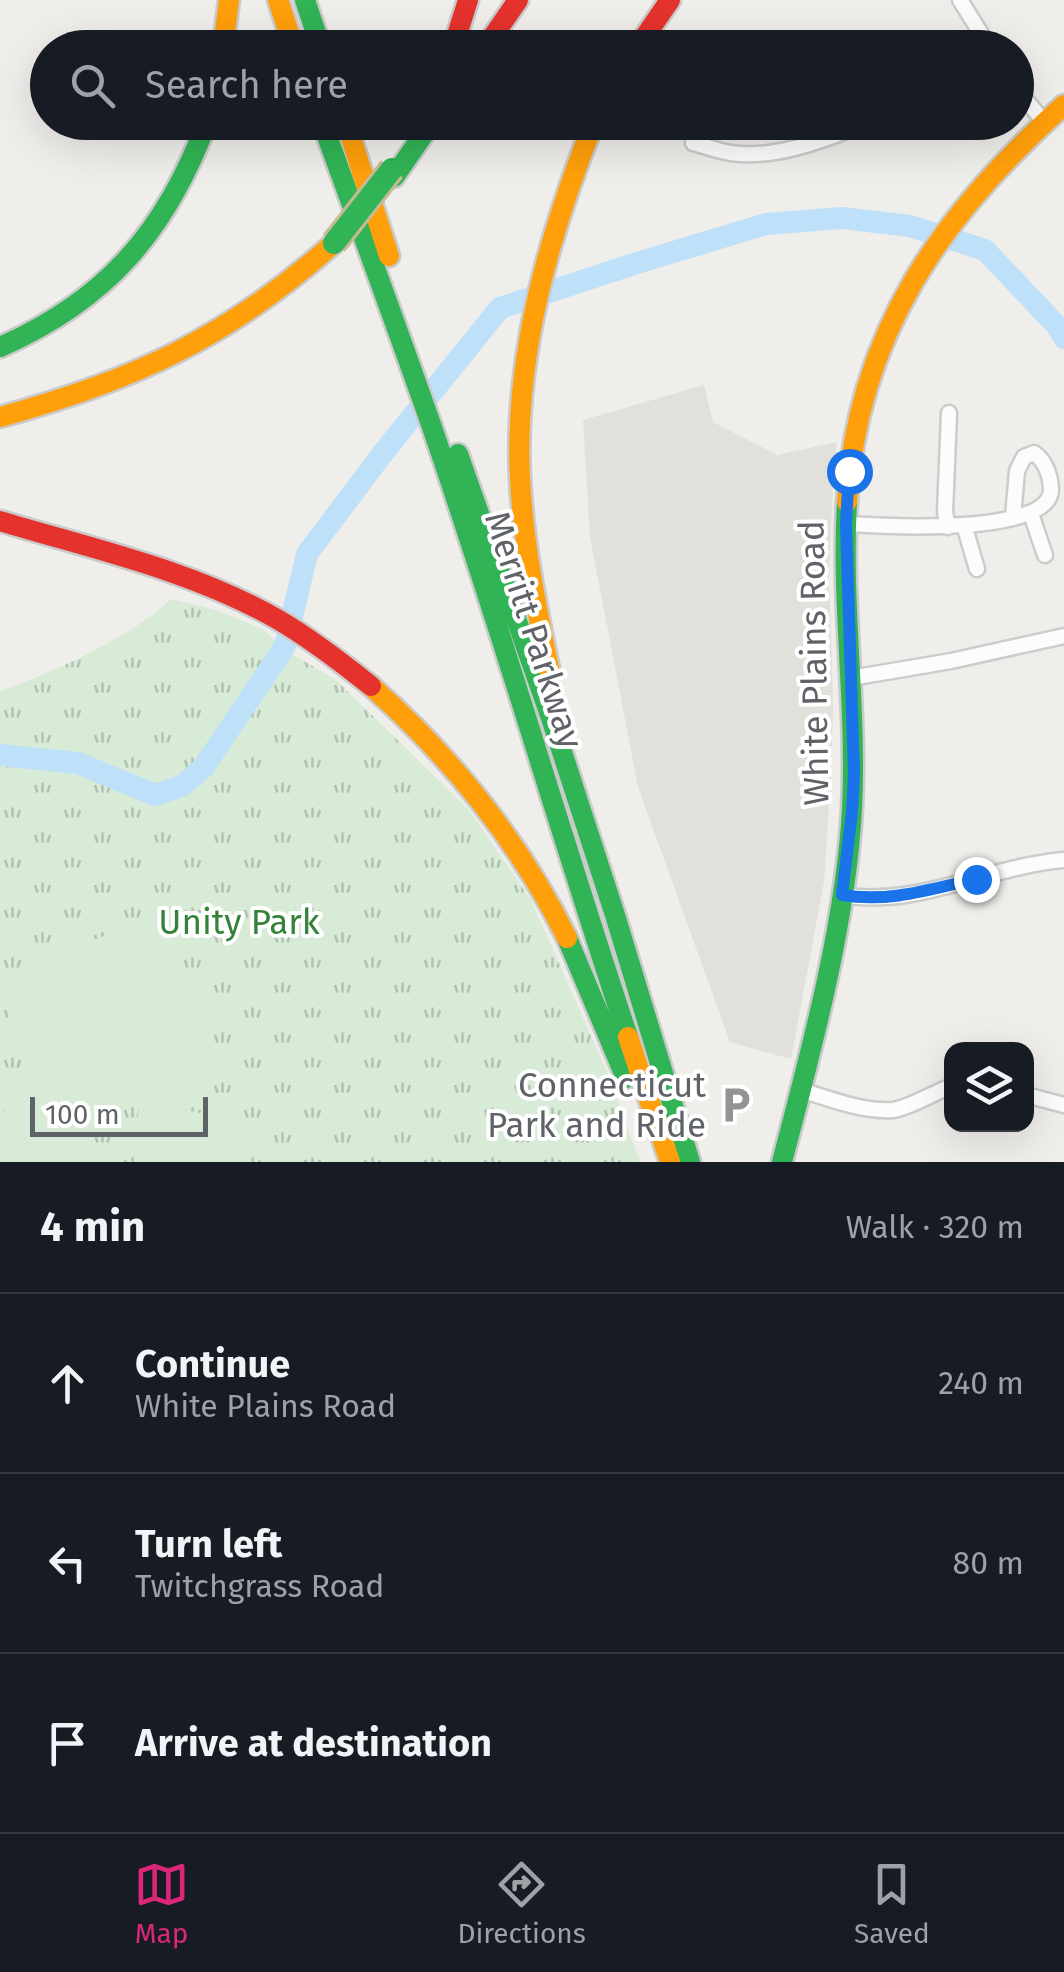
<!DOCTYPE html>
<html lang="en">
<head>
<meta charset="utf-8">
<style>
	:root { --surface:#171b24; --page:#20242c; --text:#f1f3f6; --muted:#9ea1a6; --line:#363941; --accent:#db2777 }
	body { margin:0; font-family:"Fira Sans",sans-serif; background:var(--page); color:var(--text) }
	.controls { position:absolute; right:30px; bottom:30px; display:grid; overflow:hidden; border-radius:20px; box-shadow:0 10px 40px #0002 }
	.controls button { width:90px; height:90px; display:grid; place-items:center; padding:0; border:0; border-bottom:2px solid var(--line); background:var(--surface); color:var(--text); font:50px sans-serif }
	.scale { position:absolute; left:30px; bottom:25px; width:178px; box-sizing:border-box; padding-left:10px; border:5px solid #5f6368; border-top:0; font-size:28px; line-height:35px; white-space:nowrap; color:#5f6368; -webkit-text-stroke:8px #fff; paint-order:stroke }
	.stop { position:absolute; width:30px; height:30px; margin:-22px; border:8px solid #1a73e8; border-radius:50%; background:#fff }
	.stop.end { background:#1a73e8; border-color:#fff; box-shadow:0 2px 10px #0008 }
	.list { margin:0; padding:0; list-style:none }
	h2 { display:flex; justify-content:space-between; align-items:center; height:130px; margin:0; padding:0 40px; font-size:42px }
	h2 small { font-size:32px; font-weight:400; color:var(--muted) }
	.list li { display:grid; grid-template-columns:65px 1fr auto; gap:30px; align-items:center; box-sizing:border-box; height:180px; padding:0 40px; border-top:2px solid var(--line) }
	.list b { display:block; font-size:38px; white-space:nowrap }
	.list p { margin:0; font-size:32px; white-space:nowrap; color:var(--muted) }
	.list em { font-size:32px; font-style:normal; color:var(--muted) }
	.icon { flex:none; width:55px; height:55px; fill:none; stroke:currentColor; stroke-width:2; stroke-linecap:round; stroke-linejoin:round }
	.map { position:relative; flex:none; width:1064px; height:1162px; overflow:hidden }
	.search { position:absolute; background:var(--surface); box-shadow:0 10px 40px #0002; left:30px; right:30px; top:30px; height:110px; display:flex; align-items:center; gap:25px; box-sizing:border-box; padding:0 35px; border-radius:55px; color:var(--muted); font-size:38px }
	.sheet { height:670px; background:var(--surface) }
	nav { display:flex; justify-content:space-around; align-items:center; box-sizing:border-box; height:140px; border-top:2px solid var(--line); background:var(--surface); font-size:28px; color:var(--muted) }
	nav a { display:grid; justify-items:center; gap:5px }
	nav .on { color:var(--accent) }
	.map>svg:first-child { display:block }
</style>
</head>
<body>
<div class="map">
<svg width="1064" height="1162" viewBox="0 0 1064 1162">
	<defs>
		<pattern id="grass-tufts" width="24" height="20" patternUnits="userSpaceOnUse" patternTransform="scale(2.5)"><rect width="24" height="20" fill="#d8ebd6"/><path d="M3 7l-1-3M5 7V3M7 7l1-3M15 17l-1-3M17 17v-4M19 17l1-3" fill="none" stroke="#b2c2b1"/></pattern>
	</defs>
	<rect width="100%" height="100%" fill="#efeeea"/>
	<path fill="#e2e0da" d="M 704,385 L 713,422 L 777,455 L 837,442 L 833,483 L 829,573 L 833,705 L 831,778 L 824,882 L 791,1059 L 730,1042 L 638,787 L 590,537 L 583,420 Z"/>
	<path fill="url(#grass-tufts)" d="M 171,599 L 217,610 L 262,629 L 292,654 L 336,680 L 469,810 L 531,900 L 610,1079 L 640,1162 L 0,1162 L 0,691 C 52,673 132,637 171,599 Z"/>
	<path fill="#d8ebd6" d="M 150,907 L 170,918 L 174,944 L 228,1074 C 213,1088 197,1102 176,1103 C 167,1104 158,1102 150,1103 C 178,1110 245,1115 257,1144 L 250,1162 L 136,1162 L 134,1133 L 141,1101 L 84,1096 L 72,1091 L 20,1049 L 11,1028 L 8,973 L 130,926 Z
		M 23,1069 C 63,1090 95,1114 99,1162 L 0,1162 L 0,1122 Z"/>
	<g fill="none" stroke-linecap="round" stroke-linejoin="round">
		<path stroke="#bfe0f9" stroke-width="22" d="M 0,755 L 78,763 L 155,795 L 182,786 L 203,768 L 285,646 L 307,554 L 383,453 L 500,308 L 637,263 L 766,224 L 842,218 L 910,226 L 985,250 L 1058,327 L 1064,338"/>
		<g stroke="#cbcccc" stroke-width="19">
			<path id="street" d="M 960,0 L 990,48
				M 1016,88 L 1044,122
				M 693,143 C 705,146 718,151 731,153 C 776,160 829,138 870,122
				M 1031,514 L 1045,555
				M 847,524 C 880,526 1054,537 1051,488 C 1050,475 1045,461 1034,453 L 1024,457 L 1017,471 L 1013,517
				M 964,525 L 977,569
				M 948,527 L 945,512 L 949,413
				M 851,678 L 951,661 L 1064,636
				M 842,895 C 918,908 989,866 1064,860
				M 801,1090 C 830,1099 863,1112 893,1110 C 909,1108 935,1092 952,1086
				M 1026,1095 L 1064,1105"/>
		</g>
		<g stroke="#cacacb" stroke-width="25">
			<path id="fast" d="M 305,0 L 321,48
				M 322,122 C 359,225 397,327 433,430 C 502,631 561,836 628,1037
				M 394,177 L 432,122
				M 0,347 C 107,300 166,231 207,122
				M 458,454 L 551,718 L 615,915 L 690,1162
				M 567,938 L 626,1078
				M 782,1162 C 811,1051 846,923 852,809 C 857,707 841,604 847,502"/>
		</g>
		<g stroke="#cacacb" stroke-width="25">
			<path id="slow" d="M 278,0 L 294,48
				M 223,48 L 229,0
				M 346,122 L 389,256
				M 0,417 C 135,380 229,337 334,243
				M 847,502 C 857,334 942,214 1064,105
				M 550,674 C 537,609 523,544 520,478 C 514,356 549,234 594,122
				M 371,686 C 452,758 519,841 567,938
				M 628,1037 L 670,1162"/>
		</g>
		<g stroke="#cacacb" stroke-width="25">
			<path id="jam" d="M 453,48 L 468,0
				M 485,48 L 518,0
				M 637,48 L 670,0
				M 0,521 C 93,549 191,570 277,619 C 310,638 341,662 371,686"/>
		</g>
		<use href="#street" stroke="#fdfcfc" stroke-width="14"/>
		<use href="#fast" stroke="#30b455" stroke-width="20"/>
		<use href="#slow" stroke="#ff9f0a" stroke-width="20"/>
		<use href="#jam" stroke="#e5322d" stroke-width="20"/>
		<g stroke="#c8b996" stroke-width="28" stroke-linecap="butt">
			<path id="fast-bridge" d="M 334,243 L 392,169"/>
		</g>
		<use href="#fast-bridge" stroke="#30b455" stroke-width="22"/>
	</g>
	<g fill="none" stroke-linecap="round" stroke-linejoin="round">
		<path stroke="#1a73e8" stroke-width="12" d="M 849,471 L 846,524 L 854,774 L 852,812 L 842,895 C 889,903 931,889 976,879"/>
	</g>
	<defs>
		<g id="parking-bare" transform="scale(3)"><path d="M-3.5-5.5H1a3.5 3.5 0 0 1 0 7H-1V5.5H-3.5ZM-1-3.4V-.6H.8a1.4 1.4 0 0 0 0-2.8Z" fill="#919496" stroke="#fff" stroke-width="2.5" paint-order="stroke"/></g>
	</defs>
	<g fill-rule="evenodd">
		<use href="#parking-bare" x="736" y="1105"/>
	</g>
	<g text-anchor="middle" stroke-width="8" stroke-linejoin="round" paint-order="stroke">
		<g font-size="35" fill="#5f6368" stroke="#fff">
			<text transform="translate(534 630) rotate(72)" y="12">Merritt Parkway</text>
			<text transform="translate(814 663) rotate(-91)" y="12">White Plains Road</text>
		</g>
		<g font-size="35" fill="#348238" stroke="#fff">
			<text x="239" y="934">Unity Park</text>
		</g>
		<g font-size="35" fill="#5f6368" stroke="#fff" text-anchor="end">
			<text x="706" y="1097">Connecticut<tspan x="706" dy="40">Park and Ride</tspan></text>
		</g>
	</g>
</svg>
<div class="controls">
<button><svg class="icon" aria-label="layers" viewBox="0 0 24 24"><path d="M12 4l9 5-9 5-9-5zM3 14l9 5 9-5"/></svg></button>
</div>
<div class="scale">100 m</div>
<div class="stop" style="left:849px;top:471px"></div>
<div class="stop end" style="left:976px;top:879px"></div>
<div class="search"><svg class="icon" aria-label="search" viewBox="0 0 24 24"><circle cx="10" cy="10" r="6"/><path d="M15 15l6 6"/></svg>Search here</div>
</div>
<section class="sheet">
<h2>4 min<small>Walk · 320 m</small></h2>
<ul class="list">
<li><svg class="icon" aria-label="ahead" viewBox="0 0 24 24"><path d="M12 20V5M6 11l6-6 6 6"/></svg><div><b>Continue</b><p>White Plains Road</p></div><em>240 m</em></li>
<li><svg class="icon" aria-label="left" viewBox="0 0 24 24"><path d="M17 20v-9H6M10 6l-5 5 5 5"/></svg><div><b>Turn left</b><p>Twitchgrass Road</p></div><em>80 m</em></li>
<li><svg class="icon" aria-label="arrive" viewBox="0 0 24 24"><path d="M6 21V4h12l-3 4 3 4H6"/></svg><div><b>Arrive at destination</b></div></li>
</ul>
</section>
<nav>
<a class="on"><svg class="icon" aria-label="map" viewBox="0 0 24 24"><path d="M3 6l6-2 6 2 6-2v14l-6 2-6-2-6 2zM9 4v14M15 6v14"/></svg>Map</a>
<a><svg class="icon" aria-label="directions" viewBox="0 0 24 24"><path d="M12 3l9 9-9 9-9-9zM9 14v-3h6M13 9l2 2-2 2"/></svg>Directions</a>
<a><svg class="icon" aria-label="saved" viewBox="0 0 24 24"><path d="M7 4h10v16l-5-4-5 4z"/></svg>Saved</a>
</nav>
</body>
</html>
